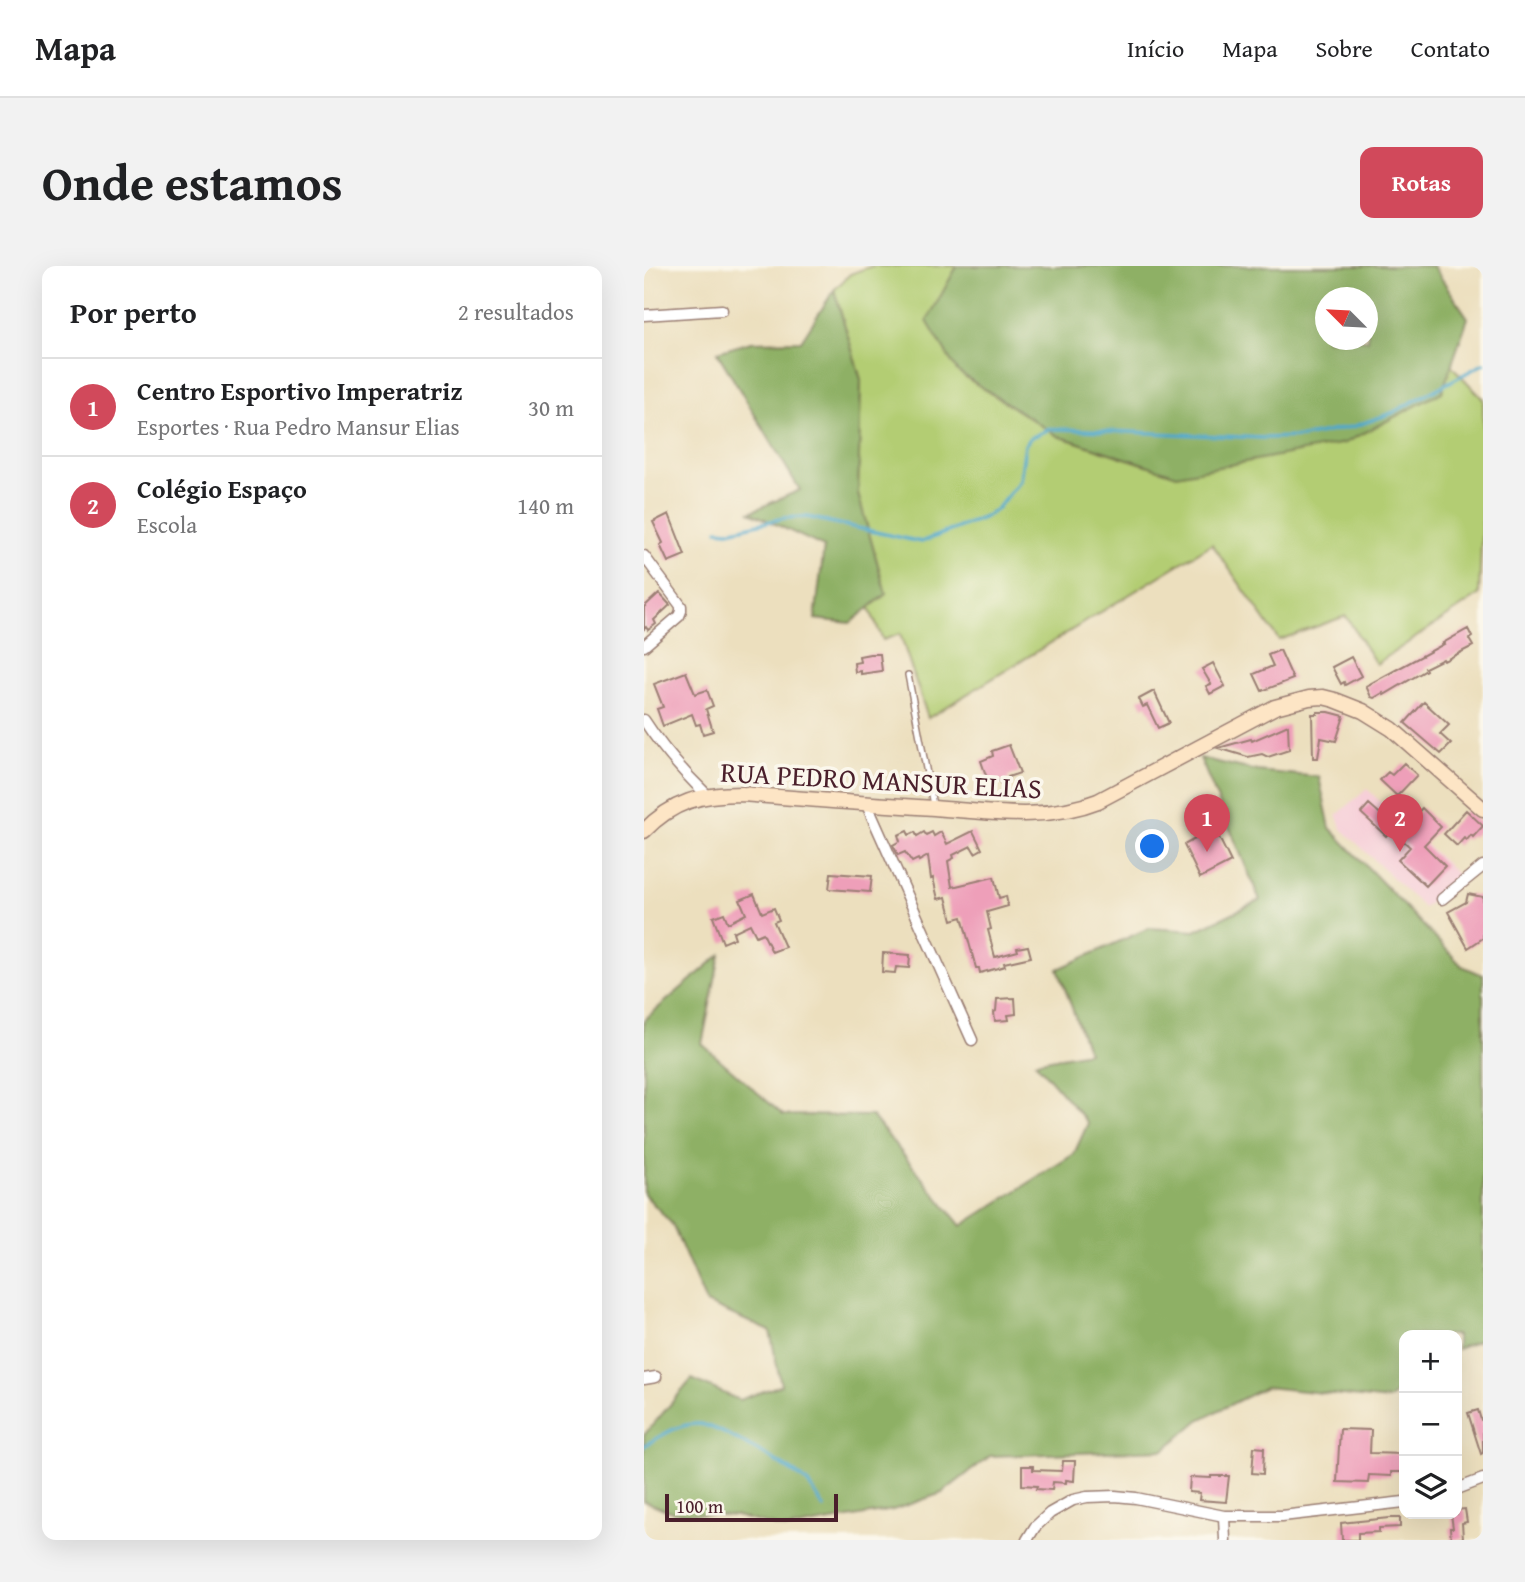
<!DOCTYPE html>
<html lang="pt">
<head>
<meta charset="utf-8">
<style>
	:root { --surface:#fff; --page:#f2f2f2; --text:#202124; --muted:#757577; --line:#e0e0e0; --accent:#d1495b }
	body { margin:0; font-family:"Gentium Book Plus",serif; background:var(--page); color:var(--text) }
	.controls { position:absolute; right:21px; bottom:21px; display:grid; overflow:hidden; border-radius:14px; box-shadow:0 7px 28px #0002 }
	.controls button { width:63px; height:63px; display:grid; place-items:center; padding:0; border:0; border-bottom:2px solid var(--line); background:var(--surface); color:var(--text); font:35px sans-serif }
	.compass { position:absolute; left:671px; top:21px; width:63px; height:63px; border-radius:50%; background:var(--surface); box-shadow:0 7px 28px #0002; rotate:294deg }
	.scale { position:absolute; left:21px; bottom:18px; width:173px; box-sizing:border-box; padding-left:7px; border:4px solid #4a1f2b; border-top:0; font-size:19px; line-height:24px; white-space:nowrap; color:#4a1f2b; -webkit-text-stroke:5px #fbf7ec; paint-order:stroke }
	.you { position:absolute; left:509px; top:581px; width:24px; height:24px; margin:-18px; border:5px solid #fff; border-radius:50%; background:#1a73e8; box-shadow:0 0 0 10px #1a73e833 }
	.badge { display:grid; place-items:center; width:46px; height:46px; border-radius:50%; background:var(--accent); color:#fff; font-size:23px; font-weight:700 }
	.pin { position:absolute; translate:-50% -58px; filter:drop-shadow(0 2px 4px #0008) }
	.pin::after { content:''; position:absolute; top:37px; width:24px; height:21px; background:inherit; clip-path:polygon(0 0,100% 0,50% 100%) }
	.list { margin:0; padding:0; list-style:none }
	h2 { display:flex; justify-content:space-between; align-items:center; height:91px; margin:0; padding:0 28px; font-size:30px }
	h2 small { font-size:23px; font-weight:400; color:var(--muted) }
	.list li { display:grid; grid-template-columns:46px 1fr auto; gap:21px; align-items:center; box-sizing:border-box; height:98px; padding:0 28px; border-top:2px solid var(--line) }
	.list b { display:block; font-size:26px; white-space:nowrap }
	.list p { margin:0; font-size:23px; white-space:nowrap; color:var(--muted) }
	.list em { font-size:23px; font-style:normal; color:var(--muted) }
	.icon { flex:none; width:38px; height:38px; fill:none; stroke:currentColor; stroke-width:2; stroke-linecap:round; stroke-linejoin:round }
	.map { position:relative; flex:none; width:839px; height:1274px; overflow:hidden; border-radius:14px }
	header { display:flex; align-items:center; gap:42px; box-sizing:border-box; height:98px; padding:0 35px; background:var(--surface); border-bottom:2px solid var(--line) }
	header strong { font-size:33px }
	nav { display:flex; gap:38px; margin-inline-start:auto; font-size:24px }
	.intro { display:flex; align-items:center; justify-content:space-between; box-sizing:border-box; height:168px; padding:0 42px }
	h1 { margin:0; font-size:49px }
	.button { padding:18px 32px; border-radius:14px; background:var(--accent); color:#fff; font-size:24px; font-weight:700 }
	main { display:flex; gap:42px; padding:0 42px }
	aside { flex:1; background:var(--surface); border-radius:14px; box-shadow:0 7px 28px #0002 }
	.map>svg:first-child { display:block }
</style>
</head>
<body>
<header>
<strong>Mapa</strong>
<nav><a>Início</a><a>Mapa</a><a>Sobre</a><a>Contato</a></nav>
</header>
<div class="intro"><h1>Onde estamos</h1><a class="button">Rotas</a></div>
<main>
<aside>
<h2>Por perto<small>2 resultados</small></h2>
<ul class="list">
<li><span class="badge">1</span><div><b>Centro Esportivo Imperatriz</b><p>Esportes · Rua Pedro Mansur Elias</p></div><em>30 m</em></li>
<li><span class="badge">2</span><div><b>Colégio Espaço</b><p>Escola</p></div><em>140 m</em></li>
</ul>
</aside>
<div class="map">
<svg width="839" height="1274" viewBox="0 0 839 1274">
	<rect width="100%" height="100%" fill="#fbf7ec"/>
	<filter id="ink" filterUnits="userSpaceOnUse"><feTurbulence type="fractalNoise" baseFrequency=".0143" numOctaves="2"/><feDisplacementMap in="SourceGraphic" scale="14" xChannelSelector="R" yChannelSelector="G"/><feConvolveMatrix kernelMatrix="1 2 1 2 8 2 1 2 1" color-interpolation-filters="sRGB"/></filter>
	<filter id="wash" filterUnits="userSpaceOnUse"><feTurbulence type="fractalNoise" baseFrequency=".00686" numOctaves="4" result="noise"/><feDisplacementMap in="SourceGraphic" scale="28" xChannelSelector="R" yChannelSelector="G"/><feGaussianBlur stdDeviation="1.57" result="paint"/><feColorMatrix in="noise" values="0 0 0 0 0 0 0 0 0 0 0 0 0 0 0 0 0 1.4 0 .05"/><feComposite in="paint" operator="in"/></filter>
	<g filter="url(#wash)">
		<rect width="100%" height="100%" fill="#ecdfbe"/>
		<path fill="#f6cfd8" d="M 723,523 L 815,610 L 780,642 L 697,562 L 693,549 Z"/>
		<path fill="#b3cd73" stroke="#7e764f" stroke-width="2" d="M 228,0 L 315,0 L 321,111 L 414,170 L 499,198 L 594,197 L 645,187 L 745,153 L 807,99 L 839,133 L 839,231 L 835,329 L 732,398 L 702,350 L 635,374 L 568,278 L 284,452 L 256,368 L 239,374 L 225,342 L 242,328 L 214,228 L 217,114 L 190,24 L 206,8 Z"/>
		<path fill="#8eb065" stroke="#6c6848" stroke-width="2" fill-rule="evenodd" d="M 313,0 L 789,0 L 824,52 L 798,126 L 701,177 L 533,209 L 414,170 L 313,105 L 283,55 ZM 682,32 L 724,32 L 724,74 L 682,74 Z
			M 190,24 L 217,114 L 214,228 L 242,328 L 206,357 L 171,353 L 180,281 L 106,246 L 156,224 L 73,86 L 107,76 L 157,75 Z
			M 556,492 L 613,505 L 675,511 L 686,562 L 818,700 L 839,709 L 839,1073 L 813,1083 L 813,1069 L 760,1069 L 760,1120 L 745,1134 L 622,1121 L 555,1154 L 520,1184 L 346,1190 L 298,1227 L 249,1244 L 143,1263 L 91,1250 L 28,1246 L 0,1235 L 0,1169 L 48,1113 L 95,1134 L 137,1119 L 126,1065 L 62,1037 L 28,958 L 0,928 L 0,754 L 76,689 L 58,778 L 139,849 L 228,850 L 317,960 L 430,888 L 444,857 L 391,796 L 444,786 L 414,703 L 505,662 L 551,665 L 616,634 Z"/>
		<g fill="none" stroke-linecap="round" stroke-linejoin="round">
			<path stroke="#4ea8cb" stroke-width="3.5" d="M 74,264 L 85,265 L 140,252 L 163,251 L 277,276 L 339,252 L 352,244 L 376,215 L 381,179 L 386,172 L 406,163 L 419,163 L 620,172 L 659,171 L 711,160 L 748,147 L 839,98
				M 0,1180 C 17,1170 35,1157 55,1158 C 72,1159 148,1203 161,1215 C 169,1222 175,1233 180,1242"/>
		</g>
		<g id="blocks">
			<path fill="#ee9fb9" d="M 25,248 L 41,289 L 24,296 L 16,279 L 19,277 L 9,256 Z
				M 15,327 L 26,339 L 10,354 L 12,358 L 4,364 L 2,361 L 0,363 L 0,341 Z
				M 824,363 L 828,371 L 825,373 L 829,380 L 800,395 L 799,393 L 781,402 L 782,404 L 740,429 L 739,427 L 730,432 L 727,431 L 722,420 L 800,378 L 799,377 Z
				M 636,384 L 649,413 L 618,425 L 610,408 L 629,400 L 624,389 Z
				M 226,388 L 236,388 L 238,405 L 217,408 L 217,405 L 211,406 L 210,397 L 216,396 L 215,390 Z
				M 707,391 L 717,410 L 701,419 L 700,416 L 697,418 L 688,401 Z
				M 569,397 L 581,420 L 566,428 L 562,420 L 567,418 L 558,403 Z
				M 42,406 L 51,428 L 63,424 L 69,440 L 62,443 L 69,465 L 59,468 L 56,458 L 52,459 L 48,448 L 19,460 L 13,443 L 19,441 L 10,418 Z
				M 510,425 L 525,457 L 514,462 L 503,439 L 499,441 L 495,433 Z
				M 780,436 L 805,459 L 796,468 L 807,478 L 797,488 L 761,457 Z
				M 673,446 L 685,446 L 700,450 L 692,475 L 677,472 L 674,492 L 669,492 L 668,448 L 673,448 Z
				M 644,459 L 645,484 L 624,491 L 618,488 L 604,491 L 574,482 L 607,473 L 608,475 Z
				M 365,479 L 376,507 L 364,511 L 365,514 L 356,517 L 355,514 L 345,518 L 337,495 L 349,490 L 348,485 Z
				M 760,497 L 773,509 L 753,530 L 736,514 L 744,506 L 748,509 Z
				M 725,538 L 750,560 L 742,570 L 717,547 Z
				M 778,542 L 797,561 L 780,579 L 801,600 L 782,620 L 754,594 L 766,581 L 753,569 Z
				M 822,544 L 839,560 L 829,571 L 827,569 L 823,574 L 820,572 L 813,580 L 800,568 Z
				M 565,551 L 587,596 L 556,612 L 540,579 L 551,573 L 545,561 Z
				M 263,565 L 265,569 L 271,566 L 273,570 L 280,566 L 282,569 L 288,566 L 290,570 L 297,566 L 303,578 L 329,565 L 338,583 L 331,587 L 327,580 L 309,589 L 310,592 L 304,595 L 308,621 L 350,611 L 355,632 L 362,630 L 364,640 L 343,646 L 347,663 L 344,664 L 351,691 L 374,685 L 373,682 L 384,680 L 387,691 L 360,697 L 361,700 L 336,707 L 335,702 L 332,702 L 318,651 L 308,654 L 302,631 L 294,633 L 289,612 L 287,613 L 284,590 L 275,595 L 274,593 L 268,596 L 261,586 L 254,589 L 249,579 L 256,575 L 254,569 Z
				M 187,607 L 228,610 L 226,626 L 185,623 Z
				M 110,628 L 118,647 L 130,642 L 135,654 L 130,656 L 141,681 L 128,686 L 119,667 L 112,670 L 106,658 L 89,666 L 91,672 L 79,677 L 69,651 L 80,647 L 84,657 L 102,648 L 96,634 Z
				M 824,628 L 839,631 L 839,672 L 824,682 L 804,646 L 822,636 Z
				M 239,687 L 266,689 L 265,702 L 252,701 L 251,707 L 238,706 Z
				M 371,732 L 372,748 L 364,749 L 365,754 L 351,755 L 350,746 L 352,745 L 353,733 Z
				M 834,1144 L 837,1154 L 839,1154 L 839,1187 L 837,1188 L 824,1147 Z
				M 696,1163 L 727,1164 L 726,1187 L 760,1188 L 760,1206 L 747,1206 L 747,1210 L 725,1209 L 724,1217 L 693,1216 Z
				M 610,1181 L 620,1182 L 619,1208 L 608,1207 Z
				M 419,1195 L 431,1195 L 430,1215 L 422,1214 L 422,1217 L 409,1216 L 408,1224 L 392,1223 L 393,1220 L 378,1219 L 378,1200 L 389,1200 L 389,1204 L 418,1205 Z
				M 567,1210 L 585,1210 L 582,1236 L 555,1234 L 556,1227 L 545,1226 L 546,1211 L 567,1212 Z
				M 821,1243 L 823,1256 L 818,1257 L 819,1272 L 807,1274 L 806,1262 L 809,1262 L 807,1248 L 813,1248 L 813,1244 Z
				M 745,1252 L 756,1252 L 756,1261 L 735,1262 L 735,1266 L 714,1267 L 714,1274 L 698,1274 L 697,1257 Z"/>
		</g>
	</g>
	<g filter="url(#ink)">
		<use href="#blocks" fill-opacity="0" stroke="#9b7f74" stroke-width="2"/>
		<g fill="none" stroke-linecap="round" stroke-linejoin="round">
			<g stroke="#9b7f74" stroke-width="8">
				<path id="lane" d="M 264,409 L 289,539"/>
			</g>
			<g stroke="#9b7f74" stroke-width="13">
				<path id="street" d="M 0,49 L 78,44
					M 0,290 L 37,340 L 37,345 L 35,350 L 0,380
					M 0,454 C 18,482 39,506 63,529
					M 223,539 L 328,774
					M 798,633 L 839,600
					M 0,1113 L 12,1111
					M 813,1223 L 839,1213
					M 580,1250 L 581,1274
					M 383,1274 L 391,1261 L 406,1247 L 429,1234 L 443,1231 L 471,1230 L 492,1232 L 580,1250 L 638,1250 L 760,1236"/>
			</g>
			<g stroke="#9b7f74" stroke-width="17">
				<path id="secondary" d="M 0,565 C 29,535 57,528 98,528 C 162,533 226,538 290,542 C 345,546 401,556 454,535 L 631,441 L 665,432 L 679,431 L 691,434 L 719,445 L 748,463 L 839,543"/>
			</g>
			<use href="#lane" stroke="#fff" stroke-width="5"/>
			<use href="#street" stroke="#fff" stroke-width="10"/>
			<use href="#secondary" stroke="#fde5c5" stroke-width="14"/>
		</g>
	</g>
	<g text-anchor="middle" stroke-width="7" stroke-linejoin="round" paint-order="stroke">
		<g font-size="28" fill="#4a1f2b" stroke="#fbf7ec">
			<text transform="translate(237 514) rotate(3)" y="10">RUA PEDRO MANSUR ELIAS</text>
		</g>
	</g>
</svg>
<div class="controls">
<button>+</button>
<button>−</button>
<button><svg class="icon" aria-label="layers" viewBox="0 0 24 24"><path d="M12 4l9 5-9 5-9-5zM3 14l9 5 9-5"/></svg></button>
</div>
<svg class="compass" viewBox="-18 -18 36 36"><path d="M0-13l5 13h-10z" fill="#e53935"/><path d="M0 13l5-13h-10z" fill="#757577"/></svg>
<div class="scale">100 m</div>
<div class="you"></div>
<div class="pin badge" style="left:563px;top:586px">1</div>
<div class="pin badge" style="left:756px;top:586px">2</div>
</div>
</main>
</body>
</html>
